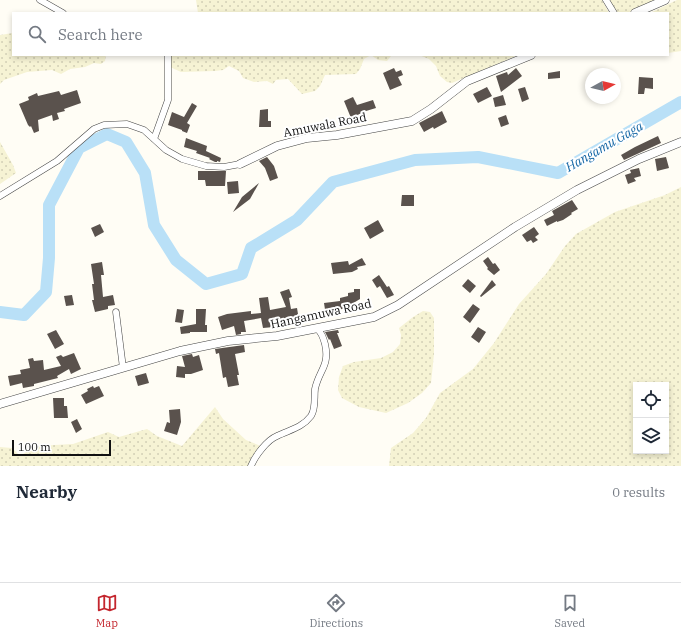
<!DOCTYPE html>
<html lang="en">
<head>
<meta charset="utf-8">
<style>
	:root { --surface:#fff; --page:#f2f2f3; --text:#1f2937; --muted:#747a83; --line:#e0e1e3; --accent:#c4262e }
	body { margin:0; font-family:"IBM Plex Serif",serif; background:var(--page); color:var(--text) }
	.controls { position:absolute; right:12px; bottom:12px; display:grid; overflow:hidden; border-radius:0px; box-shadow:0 2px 6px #0003 }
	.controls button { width:36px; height:36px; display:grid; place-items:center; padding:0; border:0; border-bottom:1px solid var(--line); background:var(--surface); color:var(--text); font:20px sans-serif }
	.compass { position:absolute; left:585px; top:68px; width:36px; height:36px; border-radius:50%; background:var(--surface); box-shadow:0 2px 6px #0003; rotate:82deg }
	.scale { position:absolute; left:12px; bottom:10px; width:99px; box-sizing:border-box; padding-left:4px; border:2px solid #111; border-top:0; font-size:11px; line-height:14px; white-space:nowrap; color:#111; -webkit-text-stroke:3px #fff; paint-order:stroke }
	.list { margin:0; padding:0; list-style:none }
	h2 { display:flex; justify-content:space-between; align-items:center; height:52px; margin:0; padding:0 16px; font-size:17px }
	h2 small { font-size:13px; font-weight:400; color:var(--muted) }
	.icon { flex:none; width:22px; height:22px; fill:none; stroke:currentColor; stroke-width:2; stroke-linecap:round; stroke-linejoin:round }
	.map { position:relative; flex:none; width:681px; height:466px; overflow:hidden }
	.search { position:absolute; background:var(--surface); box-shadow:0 2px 6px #0003; left:12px; right:12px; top:12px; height:44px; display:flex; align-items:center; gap:10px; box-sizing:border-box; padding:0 14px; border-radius:0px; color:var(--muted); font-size:15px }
	.sheet { height:116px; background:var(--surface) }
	nav { display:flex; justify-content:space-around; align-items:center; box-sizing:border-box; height:56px; border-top:1px solid var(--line); background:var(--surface); font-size:11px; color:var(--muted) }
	nav a { display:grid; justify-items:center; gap:2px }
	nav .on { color:var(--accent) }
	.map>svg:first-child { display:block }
</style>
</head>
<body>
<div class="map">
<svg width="681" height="466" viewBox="0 0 681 466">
	<defs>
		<pattern id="farmland-dots" width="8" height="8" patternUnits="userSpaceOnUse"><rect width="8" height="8" fill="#f6f3d4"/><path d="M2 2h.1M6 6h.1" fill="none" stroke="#d2cfb5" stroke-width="1.8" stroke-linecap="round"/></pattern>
	</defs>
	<rect width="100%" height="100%" fill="#fffdf5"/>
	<path fill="url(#farmland-dots)" fill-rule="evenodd" d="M 196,0 L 602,0 L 609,13 L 198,13 Z
		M 609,0 L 659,0 L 627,13 L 618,13 L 615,10 Z
		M 677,0 L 681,0 L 681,51 L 668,53 L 668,13 L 650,13 Z
		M 13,33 L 13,55 L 106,55 L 105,61 L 101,64 L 94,63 L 85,67 L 70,69 L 61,74 L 52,70 L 27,72 L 4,80 L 0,84 L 0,35 Z
		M 171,55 L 398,55 L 391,56 L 387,61 L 378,60 L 371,55 L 364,59 L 360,69 L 356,74 L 325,75 L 320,86 L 315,91 L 302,94 L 288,79 L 276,80 L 273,84 L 267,81 L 254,82 L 243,78 L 239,71 L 229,66 L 223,70 L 215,71 L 181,72 L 170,67 Z
		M 419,55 L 518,55 L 452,83 L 447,82 L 440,76 L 436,66 L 429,59 Z
		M 0,142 L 13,165 L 16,173 L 0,184 Z
		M 681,187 L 681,466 L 389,466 L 391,448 L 413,433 L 426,418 L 440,393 L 473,369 L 494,343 L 519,304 L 546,274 L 565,246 L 576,234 L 615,212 L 665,195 ZM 636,385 L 666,385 L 666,451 L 636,451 Z
		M 423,311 L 430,312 L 434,318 L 434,354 L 431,383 L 422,393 L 408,403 L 386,413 L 359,407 L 342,398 L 338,390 L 339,377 L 343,366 L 354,362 L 381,358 L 393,352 L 400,344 L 401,335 L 399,328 L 413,317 Z
		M 215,407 L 223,419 L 246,440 L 263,447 L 252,457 L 249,466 L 0,466 L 0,447 L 12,448 L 20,456 L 36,446 L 73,444 L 108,432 L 119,437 L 147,429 L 157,436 L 182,446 Z"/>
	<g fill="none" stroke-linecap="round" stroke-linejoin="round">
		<path stroke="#b9e0f7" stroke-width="12" d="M 0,312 L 24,315 L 46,292 L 49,258 L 49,205 L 79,148 L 107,134 L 126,142 L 145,173 L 154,225 L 176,260 L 206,284 L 242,274 L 251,248 L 297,220 L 333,182 L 415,160 L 478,157 L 558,173 L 681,102"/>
	</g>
	<path fill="#5a524d" d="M 394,68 L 396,72 L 401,70 L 403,75 L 398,77 L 402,85 L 390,90 L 383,73 Z
		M 516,68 L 522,76 L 501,92 L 496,76 L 507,72 L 508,75 Z
		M 560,71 L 560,78 L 548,79 L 548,73 Z
		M 639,77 L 653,78 L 653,89 L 645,88 L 644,94 L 638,94 Z
		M 487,87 L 492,96 L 478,103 L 473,94 Z
		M 525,87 L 529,99 L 522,102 L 518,89 Z
		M 77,90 L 81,103 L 64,109 L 65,111 L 57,113 L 59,119 L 53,121 L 52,115 L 38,120 L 39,131 L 34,133 L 31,126 L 30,127 L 28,125 L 19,104 L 29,100 L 28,97 L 37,93 L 38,96 L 59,91 L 61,95 Z
		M 503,95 L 506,105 L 495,107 L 493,98 Z
		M 353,97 L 357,105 L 373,100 L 376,108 L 366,111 L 351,118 L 344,101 Z
		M 192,103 L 197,106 L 187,123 L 190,125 L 187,133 L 182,131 L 182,130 L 168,125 L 172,112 L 184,117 Z
		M 268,109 L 268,121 L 271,121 L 271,127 L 259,127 L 260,110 Z
		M 442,111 L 447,122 L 434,129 L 433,127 L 424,132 L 419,123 Z
		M 506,115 L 509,124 L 501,127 L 498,118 Z
		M 658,136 L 661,143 L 624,160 L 621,155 L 635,147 Z
		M 186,138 L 207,146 L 206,151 L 221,158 L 220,162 L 217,161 L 217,162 L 215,162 L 209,159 L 210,158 L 196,153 L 197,151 L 184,147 Z
		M 267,157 L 274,166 L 278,178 L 270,181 L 265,168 L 259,161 Z
		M 666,157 L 669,168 L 657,171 L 655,159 Z
		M 639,168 L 641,176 L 634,178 L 636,181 L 628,184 L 625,175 L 631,173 L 630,170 Z
		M 198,171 L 226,171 L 225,186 L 206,186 L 205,180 L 198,180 Z
		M 238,181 L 239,193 L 228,194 L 227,182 Z
		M 259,183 L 250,199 L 233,212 L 242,197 Z
		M 402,195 L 414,195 L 414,206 L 401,206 Z
		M 572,200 L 578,209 L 571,213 L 572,214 L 563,220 L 557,222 L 557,221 L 547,226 L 544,220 L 554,215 L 552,211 Z
		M 378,220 L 384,231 L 370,239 L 364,228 Z
		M 100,224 L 104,232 L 95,237 L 91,228 Z
		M 534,227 L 539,234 L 535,237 L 538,240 L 533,243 L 531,240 L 527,242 L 522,235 Z
		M 488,257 L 493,264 L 495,263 L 500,270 L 494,275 L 487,269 L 488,268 L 483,261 Z
		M 362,258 L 366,265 L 357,267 L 358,269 L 352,272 L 333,274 L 331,263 L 348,261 L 349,265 Z
		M 102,262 L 104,275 L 101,275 L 103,297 L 113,295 L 115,305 L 108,306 L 108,309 L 95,312 L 92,300 L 94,300 L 92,284 L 94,284 L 91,264 Z
		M 379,275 L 387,287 L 389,286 L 394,295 L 387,298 L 380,286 L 377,288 L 372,280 Z
		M 468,279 L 476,286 L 470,293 L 462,286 Z
		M 492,280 L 496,285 L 481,297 L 480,296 Z
		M 289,289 L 292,297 L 289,298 L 291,309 L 297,308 L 299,320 L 294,321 L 295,325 L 263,328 L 261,318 L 244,321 L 246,332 L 241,332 L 241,334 L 236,335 L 234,326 L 222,330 L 218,317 L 227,314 L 251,311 L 251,314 L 261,313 L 259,298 L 268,297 L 270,310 L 286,307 L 280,292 Z
		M 354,289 L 360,289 L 360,299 L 345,308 L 339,310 L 339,314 L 326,316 L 324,303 L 340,301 L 340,298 L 348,296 L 348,293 L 354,292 Z
		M 72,295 L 74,305 L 66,306 L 64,296 Z
		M 473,304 L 480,309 L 470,323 L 463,317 Z
		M 177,309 L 184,310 L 182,323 L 175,322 Z
		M 196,309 L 206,309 L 205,325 L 207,325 L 207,332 L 190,332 L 190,333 L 181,334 L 180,327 L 196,324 Z
		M 478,327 L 486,332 L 479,343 L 471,337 Z
		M 56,330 L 64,344 L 55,349 L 47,334 Z
		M 338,330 L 339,333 L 337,333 L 342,346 L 334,349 L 330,339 L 329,340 L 325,332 Z
		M 244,345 L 245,352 L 235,354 L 239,375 L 237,375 L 239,385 L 228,387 L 226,377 L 223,378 L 219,353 L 216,354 L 215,349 Z
		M 74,353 L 81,369 L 71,374 L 69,369 L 57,376 L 58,378 L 34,384 L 34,386 L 23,388 L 22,383 L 10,386 L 8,376 L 21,374 L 20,370 L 30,368 L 28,359 L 33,358 L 34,361 L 43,360 L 44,370 L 61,366 L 56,357 L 61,355 L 63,357 Z
		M 192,354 L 193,357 L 199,355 L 203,370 L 191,374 L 185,374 L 185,378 L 176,377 L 177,366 L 185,367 L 182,356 Z
		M 146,373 L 149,383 L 138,386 L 135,376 Z
		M 93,386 L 94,388 L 99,386 L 104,396 L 86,404 L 81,395 L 88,391 L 87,389 Z
		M 53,398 L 64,398 L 64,406 L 67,406 L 68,418 L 54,418 Z
		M 180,409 L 181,422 L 177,435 L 164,431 L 167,422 L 170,423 L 169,410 Z
		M 77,419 L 82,429 L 76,433 L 71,422 Z"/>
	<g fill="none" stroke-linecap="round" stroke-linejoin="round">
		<g stroke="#444" stroke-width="7">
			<path id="minor" d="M 40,0 L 63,13
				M 606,0 L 614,13
				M 154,139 L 168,100 L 168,55
				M 0,196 L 57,161 L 94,129 L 104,125 L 127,124 L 144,130 L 166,150 L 182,159 L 206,166 L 224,167 L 240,164
				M 116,312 L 123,368
				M 251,466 C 255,456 267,440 277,436 C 289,430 302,428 311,416 C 316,409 314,397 315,389 C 319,370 330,366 325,344 C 323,337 322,334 317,328"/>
		</g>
		<g stroke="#444" stroke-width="9">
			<path id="tertiary" d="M 635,13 L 665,0
				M 240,164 L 277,146 L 307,138 L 337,135 L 412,121 L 431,109 L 467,81 L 531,55
				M 0,404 L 180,351 L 228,341 L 277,336 L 374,317 L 398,305 L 515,227 L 577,190 L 639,159 L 681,142"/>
		</g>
		<use href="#minor" stroke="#fff" stroke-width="6"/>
		<use href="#tertiary" stroke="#fff" stroke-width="8"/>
	</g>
	<g text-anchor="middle" stroke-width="4" stroke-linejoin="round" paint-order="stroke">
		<g font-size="12" fill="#111" stroke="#fff">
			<text transform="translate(325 125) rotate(-11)" y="4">Amuwala Road</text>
			<text transform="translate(321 314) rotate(-12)" y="4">Hangamuwa Road</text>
		</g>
		<g font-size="13" font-style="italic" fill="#1768a6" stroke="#fff">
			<text transform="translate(604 146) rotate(-30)" y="5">Hangamu Gaga</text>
		</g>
	</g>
</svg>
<div class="controls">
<button><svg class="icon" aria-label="locate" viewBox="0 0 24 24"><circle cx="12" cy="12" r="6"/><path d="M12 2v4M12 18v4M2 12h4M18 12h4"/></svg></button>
<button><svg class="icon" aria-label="layers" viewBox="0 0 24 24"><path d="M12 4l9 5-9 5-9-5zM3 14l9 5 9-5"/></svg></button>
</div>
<svg class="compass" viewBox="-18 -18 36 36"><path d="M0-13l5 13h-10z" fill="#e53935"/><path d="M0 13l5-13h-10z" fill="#747a83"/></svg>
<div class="scale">100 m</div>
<div class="search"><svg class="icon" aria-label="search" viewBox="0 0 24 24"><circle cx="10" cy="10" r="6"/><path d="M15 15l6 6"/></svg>Search here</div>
</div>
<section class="sheet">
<h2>Nearby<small>0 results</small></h2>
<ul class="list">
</ul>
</section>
<nav>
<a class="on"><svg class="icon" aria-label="map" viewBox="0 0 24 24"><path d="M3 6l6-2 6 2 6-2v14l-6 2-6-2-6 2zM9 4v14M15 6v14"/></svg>Map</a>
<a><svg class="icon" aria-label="directions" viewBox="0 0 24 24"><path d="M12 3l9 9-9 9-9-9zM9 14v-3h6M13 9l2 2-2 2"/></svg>Directions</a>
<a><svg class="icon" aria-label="saved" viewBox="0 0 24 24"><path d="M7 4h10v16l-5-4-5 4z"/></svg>Saved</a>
</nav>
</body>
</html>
